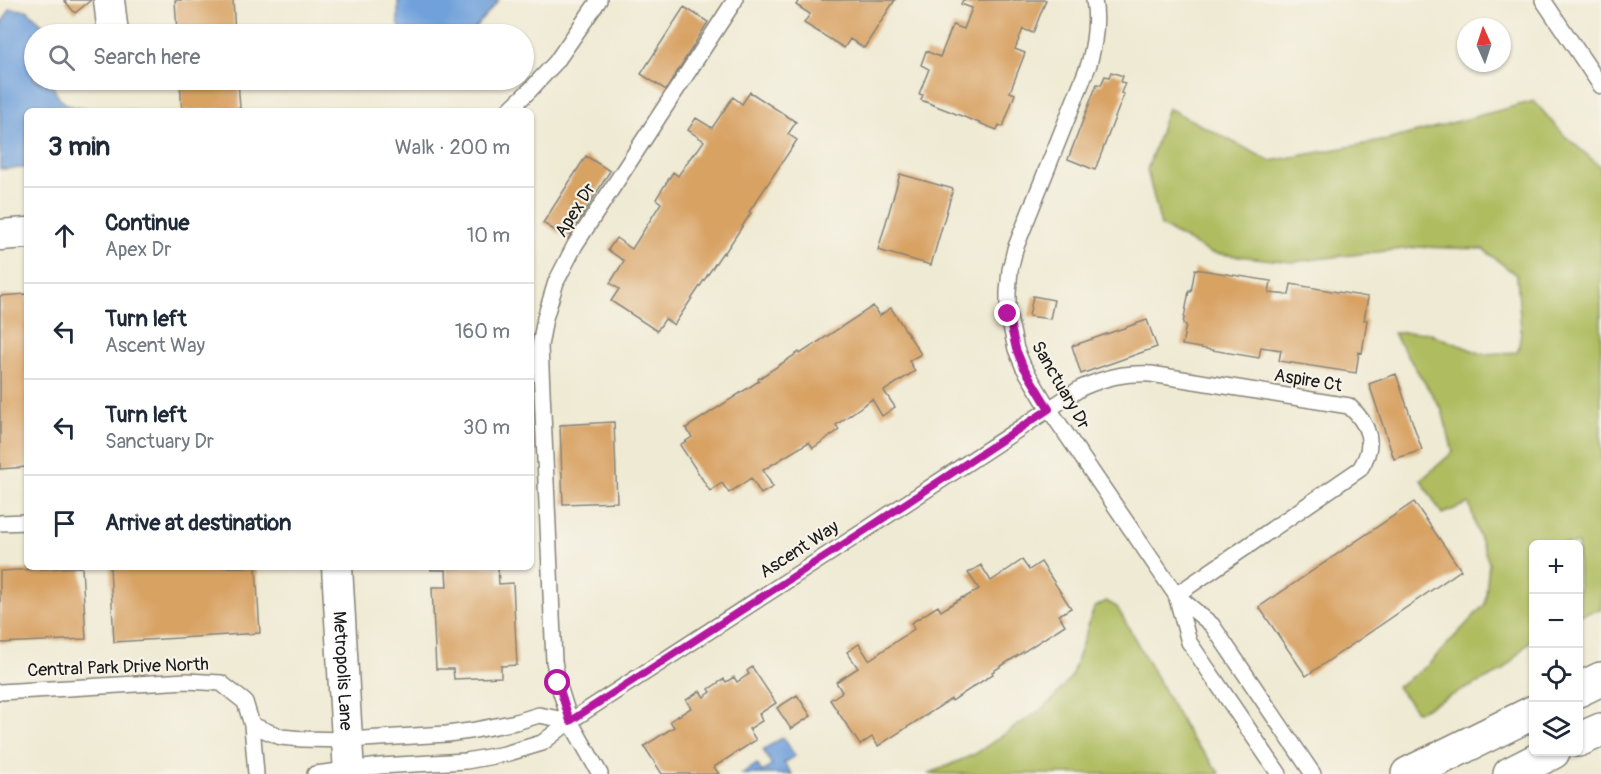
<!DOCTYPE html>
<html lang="en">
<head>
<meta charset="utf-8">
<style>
	:root { --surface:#fff; --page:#f2f2f3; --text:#1f2937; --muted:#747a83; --line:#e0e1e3 }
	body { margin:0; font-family:Pangolin,sans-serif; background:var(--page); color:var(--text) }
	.controls { position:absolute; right:18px; bottom:18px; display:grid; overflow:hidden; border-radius:9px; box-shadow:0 2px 4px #0004 }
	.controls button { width:54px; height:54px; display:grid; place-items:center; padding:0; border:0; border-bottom:2px solid var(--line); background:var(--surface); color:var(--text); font:30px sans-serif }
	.compass { position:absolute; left:1457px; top:18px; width:54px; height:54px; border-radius:50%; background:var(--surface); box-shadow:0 2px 4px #0004; rotate:357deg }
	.stop { position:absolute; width:18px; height:18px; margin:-14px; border:4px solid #b5179e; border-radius:50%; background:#fff }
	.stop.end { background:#b5179e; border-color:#fff; box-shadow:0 2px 6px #0008 }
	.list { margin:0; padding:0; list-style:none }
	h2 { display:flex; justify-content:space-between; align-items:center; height:78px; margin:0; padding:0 24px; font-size:26px }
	h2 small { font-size:20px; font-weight:400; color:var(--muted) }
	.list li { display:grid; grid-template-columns:39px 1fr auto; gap:18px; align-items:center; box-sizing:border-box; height:96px; padding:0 24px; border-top:2px solid var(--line) }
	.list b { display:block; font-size:22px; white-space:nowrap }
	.list p { margin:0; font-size:20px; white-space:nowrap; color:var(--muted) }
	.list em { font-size:20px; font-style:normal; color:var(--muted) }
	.icon { flex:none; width:33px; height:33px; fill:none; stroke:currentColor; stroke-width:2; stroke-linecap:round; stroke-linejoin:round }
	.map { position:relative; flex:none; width:1601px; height:774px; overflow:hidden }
	.search { position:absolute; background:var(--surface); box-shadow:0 2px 4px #0004; left:24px; top:24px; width:510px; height:66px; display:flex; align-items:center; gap:15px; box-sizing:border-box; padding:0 21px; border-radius:33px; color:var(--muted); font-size:22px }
	.panel { position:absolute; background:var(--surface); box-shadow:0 2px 4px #0004; left:24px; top:108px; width:510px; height:462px; border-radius:9px }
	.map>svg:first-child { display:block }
</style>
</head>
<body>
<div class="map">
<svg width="1601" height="774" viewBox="0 0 1601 774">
	<rect width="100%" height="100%" fill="#f7f3e8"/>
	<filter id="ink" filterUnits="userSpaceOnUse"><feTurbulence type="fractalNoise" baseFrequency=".0167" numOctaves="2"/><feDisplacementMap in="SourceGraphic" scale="12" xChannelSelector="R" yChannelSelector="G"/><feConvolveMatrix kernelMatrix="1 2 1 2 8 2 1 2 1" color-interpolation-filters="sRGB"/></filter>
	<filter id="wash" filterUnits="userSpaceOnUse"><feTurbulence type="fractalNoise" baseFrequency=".008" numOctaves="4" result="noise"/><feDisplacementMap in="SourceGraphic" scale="24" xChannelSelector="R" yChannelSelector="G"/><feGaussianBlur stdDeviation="1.35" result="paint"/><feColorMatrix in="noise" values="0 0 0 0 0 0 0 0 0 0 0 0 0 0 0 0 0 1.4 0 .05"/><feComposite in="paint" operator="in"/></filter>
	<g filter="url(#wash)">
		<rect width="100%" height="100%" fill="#efead3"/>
		<path fill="#afbc5f" stroke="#666c3e" stroke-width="1.5" d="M 1534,101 L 1564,135 L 1601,167 L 1601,610 L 1579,615 L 1578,544 L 1534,544 L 1533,637 L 1503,671 L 1417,712 L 1397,687 L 1427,666 L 1485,604 L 1489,563 L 1476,528 L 1469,503 L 1442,514 L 1421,480 L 1453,452 L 1442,410 L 1393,333 L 1426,332 L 1482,354 L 1518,352 L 1521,331 L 1517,276 L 1483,249 L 1420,247 L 1292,262 L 1210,253 L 1161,226 L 1147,170 L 1168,108 L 1270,161 L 1387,140 Z
			M 1106,601 L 1117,607 L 1192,740 L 1206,755 L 1220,774 L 928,774 L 975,754 L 1049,704 L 1071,677 L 1094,608 Z"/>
		<path fill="#71a1db" stroke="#465e7c" stroke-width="1.5" d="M 398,0 L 499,0 L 470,34 L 402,34 L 398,22 Z
			M 10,9 L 27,10 L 42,24 L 44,34 L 34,34 L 34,80 L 52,80 C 58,121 105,107 134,111 L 27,111 L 27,168 L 0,169 L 0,26 Z
			M 783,737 L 795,756 L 784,763 L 792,774 L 742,774 L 757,764 L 762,772 L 772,765 L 763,750 Z"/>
		<g id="blocks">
			<path fill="#d8a264" d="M 64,0 L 91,0 L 75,13 Z
				M 175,0 L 233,0 L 235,34 L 177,34 Z
				M 799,0 L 895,0 L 864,48 L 850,39 L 844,48 L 804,23 L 810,14 L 796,5 Z
				M 963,0 L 1046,0 L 1033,33 L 1023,29 L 1015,49 L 1025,53 L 1010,92 L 1015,94 L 1003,127 L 999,125 L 997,130 L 921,100 L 923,95 L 919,94 L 929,69 L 921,65 L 926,51 L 940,57 L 953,25 L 964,29 L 972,8 L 961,4 Z
				M 684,7 L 708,22 L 666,90 L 641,74 Z
				M 1111,72 L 1123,76 L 1121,82 L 1125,83 L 1121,93 L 1124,94 L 1095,170 L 1068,159 L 1097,84 L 1101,85 L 1105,76 L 1109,77 Z
				M 180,80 L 238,80 L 240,108 L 182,111 Z
				M 750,92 L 796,122 L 788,134 L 797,140 L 749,212 L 751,213 L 724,254 L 723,252 L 674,325 L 665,319 L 657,331 L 611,301 L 619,289 L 610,283 L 624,261 L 608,250 L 616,238 L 632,249 L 661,203 L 656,199 L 673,172 L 678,176 L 693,154 L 694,155 L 704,141 L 688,130 L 696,118 L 712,128 L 733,97 L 742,104 Z
				M 586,156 L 610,171 L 568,239 L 543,223 Z
				M 900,174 L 953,189 L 931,265 L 878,250 Z
				M 1195,269 L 1271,281 L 1269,293 L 1289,295 L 1291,284 L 1368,297 L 1364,320 L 1367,320 L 1362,353 L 1359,352 L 1356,373 L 1279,361 L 1281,350 L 1261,347 L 1259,358 L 1182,345 L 1186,325 L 1183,324 L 1189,291 L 1191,292 Z
				M 27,294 L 27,467 L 0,469 L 0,296 Z
				M 1033,296 L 1054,300 L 1050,319 L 1029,316 Z
				M 873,306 L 879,316 L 891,308 L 921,354 L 909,361 L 915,371 L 884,391 L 895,407 L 882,416 L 872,399 L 836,425 L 839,430 L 813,448 L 809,442 L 763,470 L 773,487 L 761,494 L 751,478 L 729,493 L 722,483 L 710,491 L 680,445 L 692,437 L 686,428 L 759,381 L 758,379 L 799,352 L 800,354 Z
				M 1147,320 L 1157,347 L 1081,374 L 1072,346 Z
				M 1396,374 L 1422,450 L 1394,459 L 1369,384 Z
				M 614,422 L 617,502 L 563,504 L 560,425 Z
				M 1414,502 L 1461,570 L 1306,676 L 1259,607 Z
				M 1022,560 L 1029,570 L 1041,562 L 1071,608 L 1059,615 L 1065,625 L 992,672 L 993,674 L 952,701 L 951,699 L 878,746 L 872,737 L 860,745 L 830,700 L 842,692 L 836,682 L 858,668 L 847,652 L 859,644 L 869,660 L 914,629 L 911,623 L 938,606 L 941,611 L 963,597 L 964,598 L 979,589 L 968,573 L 981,565 L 991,581 Z
				M 82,567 L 86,639 L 0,643 L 0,571 Z
				M 110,567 L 256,567 L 260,633 L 114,642 Z
				M 431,567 L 498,567 L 499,584 L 513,583 L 517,665 L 501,666 L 501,677 L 454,679 L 453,669 L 436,669 L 432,587 L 447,587 L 446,570 L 431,570 Z
				M 752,667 L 776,703 L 759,714 L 762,721 L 749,729 L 756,740 L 714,767 L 719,774 L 662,774 L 644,746 L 674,727 L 670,721 L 691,708 L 686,700 L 700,691 L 704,697 L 711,692 L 709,689 L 724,679 L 726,682 L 734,677 L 737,682 L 749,674 L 747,671 Z
				M 797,695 L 811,716 L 791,729 L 777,708 Z"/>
		</g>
	</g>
	<g filter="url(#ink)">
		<use href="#blocks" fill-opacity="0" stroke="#868378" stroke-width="1.5"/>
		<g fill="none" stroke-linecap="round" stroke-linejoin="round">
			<g stroke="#868378" stroke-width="18">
				<path id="service" d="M 1094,0 C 1098,22 1095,42 1089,64 L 1015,249 L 1010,270 L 1008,292 L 1008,313 L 1016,349 L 1023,366 L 1049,409 L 1176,595 L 1212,625 L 1313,774
					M 1543,0 L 1601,86
					M 508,111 L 530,90 L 556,62 L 599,0
					M 0,523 L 27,522
					M 1176,595 L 1189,642 L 1279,774
					M 0,692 L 187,681 L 221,683 L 245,702 L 252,725 L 256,774
					M 252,725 L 281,737 L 302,739 L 347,740 L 447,734 L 470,731 L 516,722 L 539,715 L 570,721
					M 315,774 L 380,766 L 466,761 L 505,754 L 542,743 L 570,721 L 867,529 L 1081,388 C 1106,377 1124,373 1151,374 L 1349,406 C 1370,425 1376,444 1360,469 L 1176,595
					M 600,774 L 570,721 L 558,683 L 554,661 L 540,346 L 545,318 L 556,282 L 575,245 L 735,0"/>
			</g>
			<g stroke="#868378" stroke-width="33">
				<g id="minor">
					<path d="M 109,0 L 113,34"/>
					<path d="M 0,235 L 27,233"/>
					<path id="s1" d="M 337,567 L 349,774"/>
				</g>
			</g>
			<g stroke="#868378" stroke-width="36">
				<path id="tertiary" d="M 1578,690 L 1601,679
					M 1578,740 L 1601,730
					M 1408,774 L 1534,712
					M 1510,774 L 1553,752"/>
			</g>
			<use href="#service" stroke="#fff" stroke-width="15"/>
			<use href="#minor" stroke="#fff" stroke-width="30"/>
			<use href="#tertiary" stroke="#fff" stroke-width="33"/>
		</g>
	</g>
	<g fill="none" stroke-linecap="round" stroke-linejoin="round" filter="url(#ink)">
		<path stroke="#b5179e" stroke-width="8" d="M 558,683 L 570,721 L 867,529 L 1049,409 L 1023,366 L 1016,349 L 1008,314"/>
	</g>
	<g text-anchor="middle" stroke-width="4.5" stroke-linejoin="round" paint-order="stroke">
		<g font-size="18" fill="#1c1c1c" stroke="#f7f3e8">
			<text transform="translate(575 210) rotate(-58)" y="6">Apex Dr</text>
			<text transform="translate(1308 380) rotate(9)" y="6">Aspire Ct</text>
			<text transform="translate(1061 385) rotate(60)" y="6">Sanctuary Dr</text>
			<text transform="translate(799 549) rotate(-33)" y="6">Ascent Way</text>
			<text transform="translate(118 667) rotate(-2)" y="6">Central Park Drive North</text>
			<text dy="6" stroke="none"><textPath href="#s1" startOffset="104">Metropolis Lane</textPath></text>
		</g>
	</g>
</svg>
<div class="controls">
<button>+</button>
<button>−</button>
<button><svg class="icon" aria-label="locate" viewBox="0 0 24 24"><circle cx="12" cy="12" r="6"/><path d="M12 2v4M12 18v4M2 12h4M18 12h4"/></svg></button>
<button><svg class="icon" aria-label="layers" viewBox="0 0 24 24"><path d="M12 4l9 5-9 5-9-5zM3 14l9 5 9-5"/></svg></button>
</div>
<svg class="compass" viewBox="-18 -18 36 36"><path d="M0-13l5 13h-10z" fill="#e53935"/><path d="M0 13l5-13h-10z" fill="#747a83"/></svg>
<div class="stop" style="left:558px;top:683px"></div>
<div class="stop end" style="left:1008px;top:314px"></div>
<div class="search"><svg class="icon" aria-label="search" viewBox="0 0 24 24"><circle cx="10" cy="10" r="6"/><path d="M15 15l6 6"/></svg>Search here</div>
<section class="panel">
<h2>3 min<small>Walk · 200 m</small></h2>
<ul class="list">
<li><svg class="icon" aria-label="ahead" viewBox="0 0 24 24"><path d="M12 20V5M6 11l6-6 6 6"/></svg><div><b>Continue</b><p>Apex Dr</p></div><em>10 m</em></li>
<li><svg class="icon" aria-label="left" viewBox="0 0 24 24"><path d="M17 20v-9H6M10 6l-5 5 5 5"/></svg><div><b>Turn left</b><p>Ascent Way</p></div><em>160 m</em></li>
<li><svg class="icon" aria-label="left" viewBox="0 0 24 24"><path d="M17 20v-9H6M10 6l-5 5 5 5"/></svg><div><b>Turn left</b><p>Sanctuary Dr</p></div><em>30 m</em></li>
<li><svg class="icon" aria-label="arrive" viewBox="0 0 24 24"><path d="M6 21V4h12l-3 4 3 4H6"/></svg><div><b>Arrive at destination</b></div></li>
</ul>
</section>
</div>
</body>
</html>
